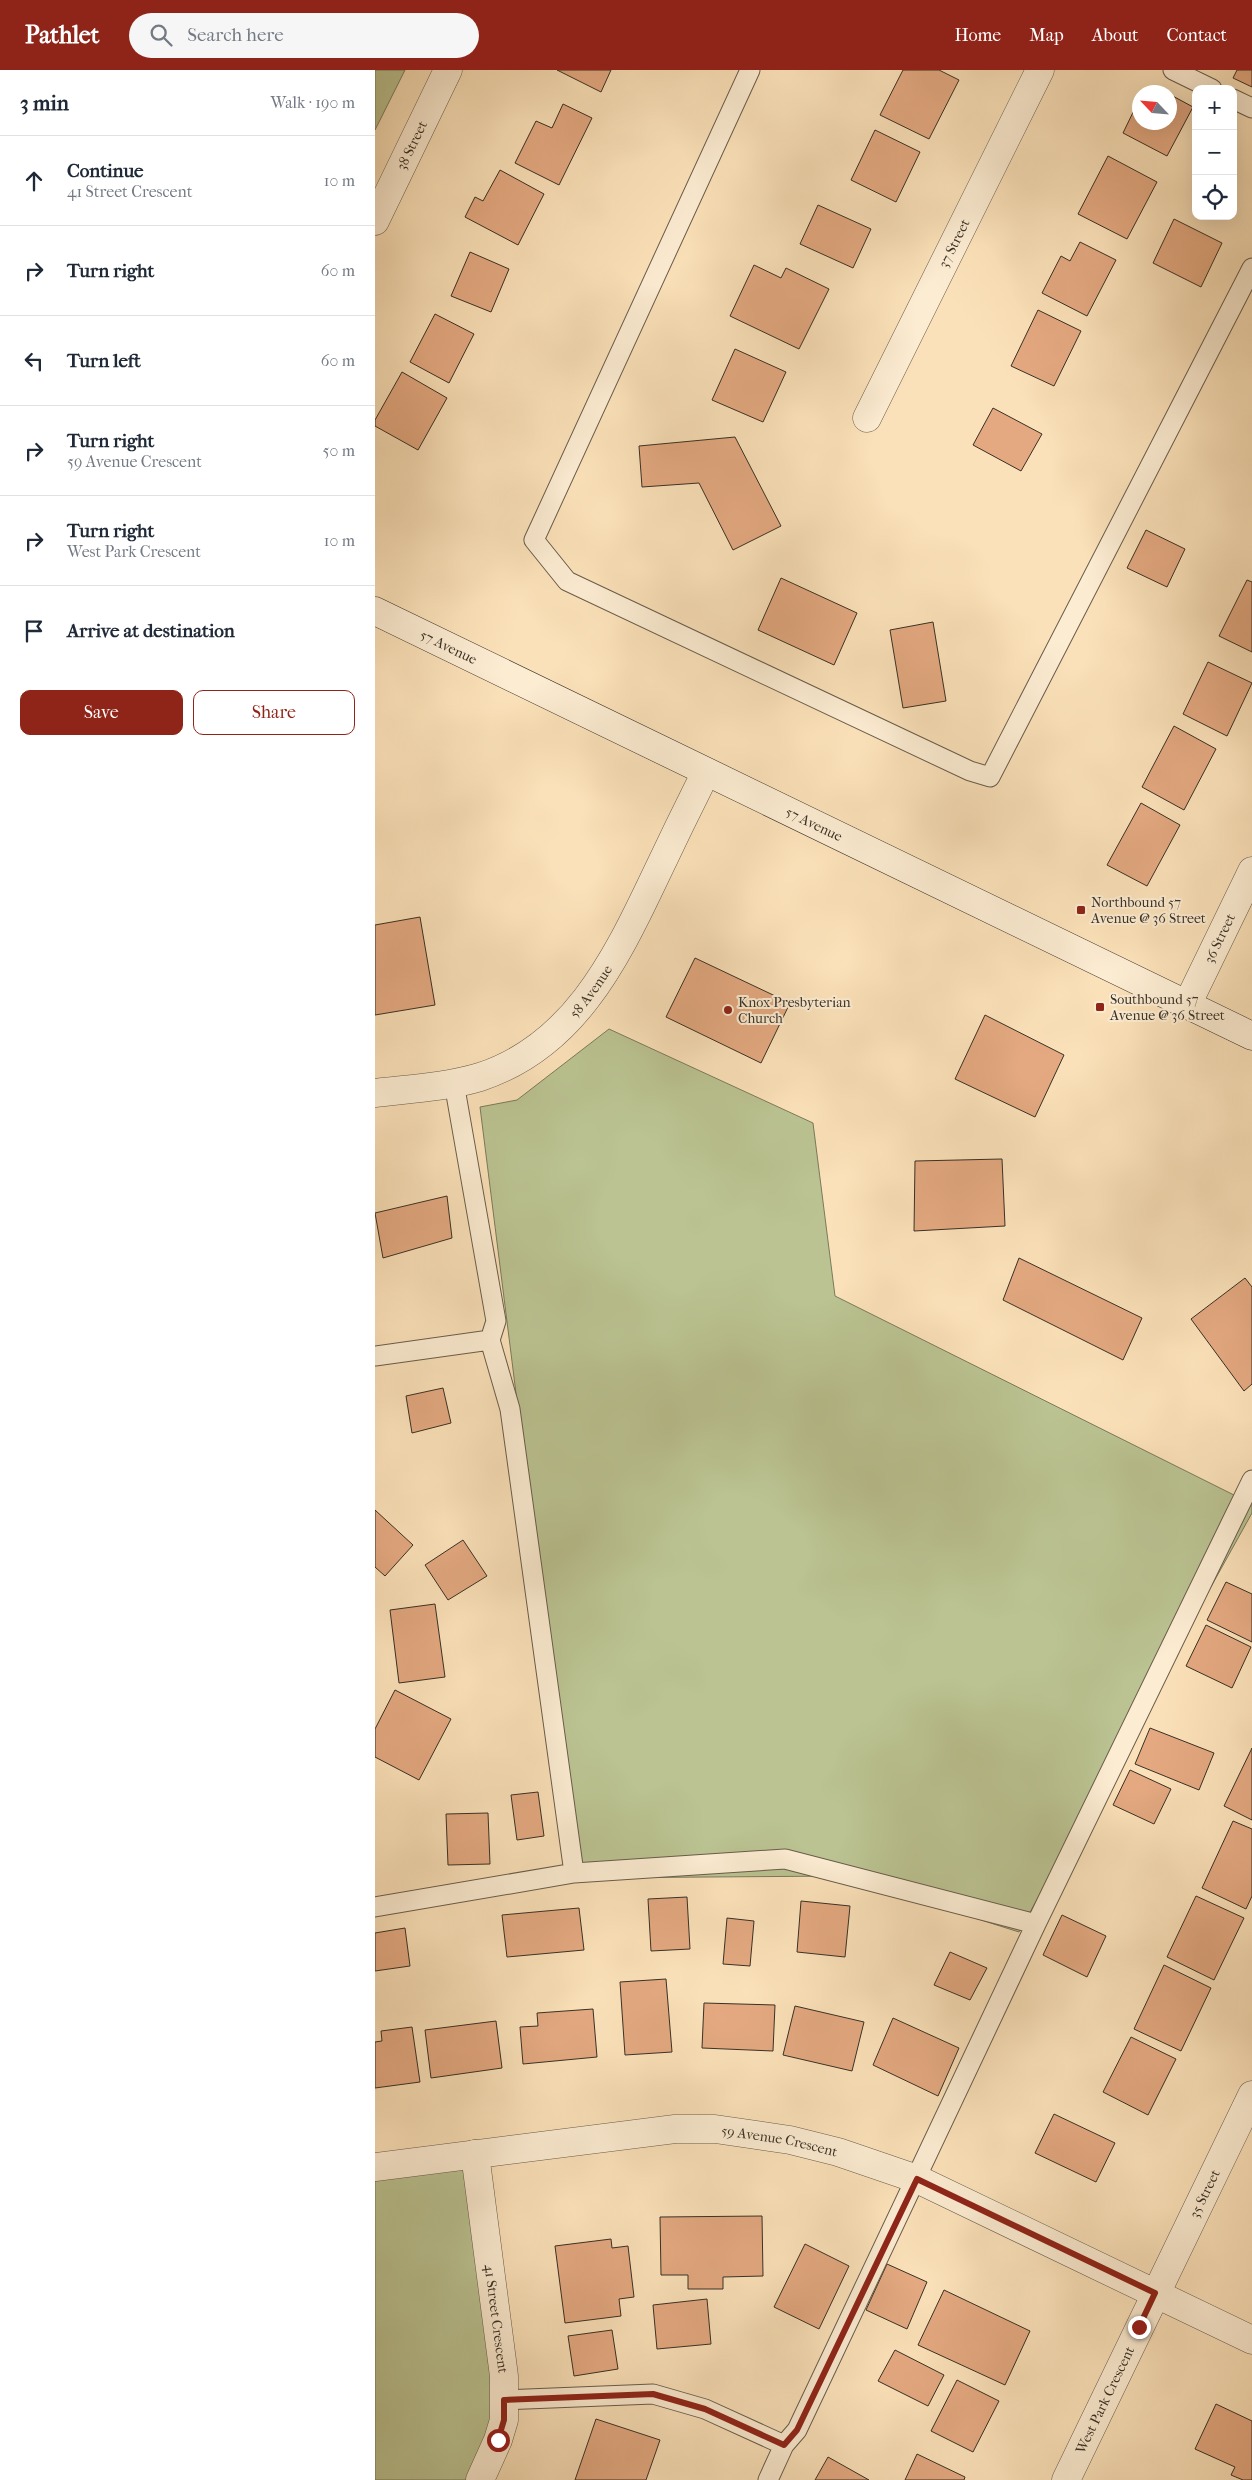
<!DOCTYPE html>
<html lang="en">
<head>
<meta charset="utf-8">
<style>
	:root { --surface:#fff; --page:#f6f6f7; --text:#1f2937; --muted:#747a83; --line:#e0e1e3; --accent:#8f2418 }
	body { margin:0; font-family:"IM FELL French Canon",serif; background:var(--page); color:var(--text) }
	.controls { position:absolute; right:15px; top:15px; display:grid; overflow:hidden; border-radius:10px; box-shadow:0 5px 20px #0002 }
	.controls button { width:45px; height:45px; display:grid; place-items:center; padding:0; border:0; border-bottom:1px solid var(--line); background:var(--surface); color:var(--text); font:25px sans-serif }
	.compass { position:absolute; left:757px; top:15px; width:45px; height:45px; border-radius:50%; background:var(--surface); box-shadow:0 5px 20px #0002; rotate:296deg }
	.stop { position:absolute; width:15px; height:15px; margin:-11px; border:4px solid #8f2418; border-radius:50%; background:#fff }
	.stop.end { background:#8f2418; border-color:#fff; box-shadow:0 1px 5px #0008 }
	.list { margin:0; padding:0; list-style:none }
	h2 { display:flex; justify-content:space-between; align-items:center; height:65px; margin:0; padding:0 20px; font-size:21px }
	h2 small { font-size:16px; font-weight:400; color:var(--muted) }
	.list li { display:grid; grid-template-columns:32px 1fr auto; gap:15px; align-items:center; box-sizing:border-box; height:90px; padding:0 20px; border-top:1px solid var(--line) }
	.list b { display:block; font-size:19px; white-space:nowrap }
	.list p { margin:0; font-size:16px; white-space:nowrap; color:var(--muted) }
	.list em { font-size:16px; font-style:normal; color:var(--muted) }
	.actions { display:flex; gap:10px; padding:15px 20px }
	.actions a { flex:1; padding:11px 0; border:1px solid var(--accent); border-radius:10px; text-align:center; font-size:18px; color:var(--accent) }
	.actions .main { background:var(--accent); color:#fff }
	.icon { flex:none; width:28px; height:28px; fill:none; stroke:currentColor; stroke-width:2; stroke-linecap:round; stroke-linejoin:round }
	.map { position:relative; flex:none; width:877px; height:2410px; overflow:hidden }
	header { display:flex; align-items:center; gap:30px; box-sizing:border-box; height:70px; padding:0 25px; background:var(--accent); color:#fff }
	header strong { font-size:24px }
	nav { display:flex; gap:28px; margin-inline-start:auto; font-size:18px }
	.search { width:350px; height:45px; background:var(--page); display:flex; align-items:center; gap:12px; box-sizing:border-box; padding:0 18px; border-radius:28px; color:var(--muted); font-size:19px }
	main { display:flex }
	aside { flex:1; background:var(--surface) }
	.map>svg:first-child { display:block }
</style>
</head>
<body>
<header>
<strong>Pathlet</strong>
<div class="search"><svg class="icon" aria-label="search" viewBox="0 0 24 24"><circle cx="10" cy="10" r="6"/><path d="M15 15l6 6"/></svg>Search here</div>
<nav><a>Home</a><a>Map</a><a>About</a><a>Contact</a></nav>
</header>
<main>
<aside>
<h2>3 min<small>Walk · 190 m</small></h2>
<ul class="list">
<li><svg class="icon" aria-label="ahead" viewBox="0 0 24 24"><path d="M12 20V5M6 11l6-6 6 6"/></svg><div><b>Continue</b><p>41 Street Crescent</p></div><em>10 m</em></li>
<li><svg class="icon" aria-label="right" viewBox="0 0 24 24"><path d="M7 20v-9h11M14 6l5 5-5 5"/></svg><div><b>Turn right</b></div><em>60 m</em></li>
<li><svg class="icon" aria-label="left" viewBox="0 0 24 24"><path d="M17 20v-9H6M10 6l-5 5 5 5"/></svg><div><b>Turn left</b></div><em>60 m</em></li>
<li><svg class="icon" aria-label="right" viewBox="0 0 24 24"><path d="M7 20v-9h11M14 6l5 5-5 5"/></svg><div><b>Turn right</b><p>59 Avenue Crescent</p></div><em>50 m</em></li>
<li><svg class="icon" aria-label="right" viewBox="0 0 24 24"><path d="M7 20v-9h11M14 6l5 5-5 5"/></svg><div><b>Turn right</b><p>West Park Crescent</p></div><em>10 m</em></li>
<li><svg class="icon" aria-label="arrive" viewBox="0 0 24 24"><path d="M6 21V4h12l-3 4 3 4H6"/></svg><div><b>Arrive at destination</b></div></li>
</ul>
<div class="actions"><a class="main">Save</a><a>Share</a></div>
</aside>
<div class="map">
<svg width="877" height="2410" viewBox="0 0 877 2410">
	<rect width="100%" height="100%" fill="#fbe1b9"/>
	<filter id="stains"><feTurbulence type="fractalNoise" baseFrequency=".004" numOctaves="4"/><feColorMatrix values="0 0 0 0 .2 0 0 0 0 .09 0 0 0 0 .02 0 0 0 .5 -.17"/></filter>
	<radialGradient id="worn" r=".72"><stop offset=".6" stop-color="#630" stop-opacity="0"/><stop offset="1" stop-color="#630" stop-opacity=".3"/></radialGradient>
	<path fill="#bbc392" stroke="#7a7a5c" d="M 0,0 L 30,0 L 0,60 Z
		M 234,959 L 438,1053 L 460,1226 L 877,1434 L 877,1443 L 644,1862 L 467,1806 L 202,1808 L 105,1037 L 142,1030 Z
		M 100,2084 L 123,2370 L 105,2410 L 0,2410 L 0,2097 Z"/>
	<path fill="#e4a981" stroke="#383026" d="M 182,0 L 236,0 L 226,22 Z
		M 528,0 L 564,0 L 584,10 L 554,69 L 505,45 Z
		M 862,0 L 877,0 L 877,17 L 858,8 Z
		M 794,24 L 818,37 L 792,86 L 748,63 L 764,30 L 764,52 L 794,52 Z
		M 188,34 L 217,48 L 184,115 L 140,93 L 161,51 L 177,58 Z
		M 500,60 L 545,82 L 521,132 L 476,110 Z
		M 733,86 L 782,112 L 752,169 L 703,144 Z
		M 125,100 L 169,124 L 143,175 L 90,147 L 100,127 L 108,131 Z
		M 443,135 L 496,159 L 478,198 L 425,174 Z
		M 799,149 L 847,173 L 826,217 L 778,193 Z
		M 705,172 L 741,190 L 712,246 L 667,223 L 686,186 L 695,191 Z
		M 95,182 L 134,199 L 116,242 L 76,226 Z
		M 379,195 L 406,208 L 411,198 L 454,219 L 424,279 L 355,246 Z
		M 663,240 L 706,261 L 679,316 L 636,296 Z
		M 60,244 L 99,264 L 74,313 L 35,292 Z
		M 360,279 L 411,302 L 388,352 L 337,330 Z
		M 27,302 L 72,328 L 43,380 L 0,356 L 0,350 Z
		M 618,338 L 667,364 L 646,401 L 598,375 Z
		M 360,367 L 406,456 L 358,480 L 324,413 L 267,417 L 264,376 Z
		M 771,460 L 810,479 L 792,517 L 752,498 Z
		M 406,508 L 482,543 L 459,595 L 383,560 Z
		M 872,510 L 877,512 L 877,582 L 844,566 Z
		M 558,552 L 571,631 L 528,638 L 515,560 Z
		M 833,592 L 877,613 L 852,666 L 808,644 Z
		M 799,656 L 841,679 L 809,740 L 767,717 Z
		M 766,733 L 805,755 L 772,816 L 732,795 Z
		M 45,847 L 60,935 L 0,945 L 0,855 Z
		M 320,888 L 415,933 L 386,993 L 291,947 Z
		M 610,945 L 689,985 L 660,1047 L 580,1009 Z
		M 627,1089 L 630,1156 L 539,1161 L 540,1091 Z
		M 72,1126 L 77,1168 L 8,1188 L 0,1143 Z
		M 644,1188 L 767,1248 L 748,1290 L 628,1230 Z
		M 870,1208 L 877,1217 L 877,1314 L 869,1321 L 816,1249 Z
		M 68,1318 L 76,1353 L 37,1363 L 31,1326 Z
		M 0,1440 L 38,1475 L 10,1506 L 0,1497 Z
		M 88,1470 L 112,1506 L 73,1530 L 50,1495 Z
		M 851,1512 L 877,1524 L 877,1572 L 832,1550 Z
		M 60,1534 L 70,1607 L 24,1613 L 15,1540 Z
		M 831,1555 L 876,1577 L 857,1618 L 811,1596 Z
		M 20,1620 L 76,1649 L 44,1710 L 0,1687 L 0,1659 Z
		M 775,1658 L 839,1683 L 824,1720 L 760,1694 Z
		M 877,1678 L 877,1750 L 849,1736 Z
		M 755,1700 L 796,1719 L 779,1754 L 738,1735 Z
		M 163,1722 L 169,1766 L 142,1770 L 136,1725 Z
		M 113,1743 L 115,1794 L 73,1795 L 71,1744 Z
		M 858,1751 L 877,1759 L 877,1826 L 871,1839 L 827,1818 Z
		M 821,1826 L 869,1848 L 839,1910 L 792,1887 Z
		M 312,1827 L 315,1879 L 276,1881 L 273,1829 Z
		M 426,1831 L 475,1836 L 470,1887 L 422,1882 Z
		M 204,1838 L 209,1880 L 132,1887 L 127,1845 Z
		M 687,1845 L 731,1866 L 712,1907 L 668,1885 Z
		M 352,1848 L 379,1851 L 375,1896 L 348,1894 Z
		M 30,1858 L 35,1896 L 0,1901 L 0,1863 Z
		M 575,1882 L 612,1898 L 595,1930 L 559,1915 Z
		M 789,1895 L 836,1918 L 806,1981 L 759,1959 Z
		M 291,1909 L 297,1982 L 250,1985 L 245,1912 Z
		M 329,1933 L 400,1935 L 398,1981 L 327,1978 Z
		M 420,1936 L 489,1952 L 477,2001 L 408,1985 Z
		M 218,1939 L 222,1987 L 148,1994 L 145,1957 L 163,1956 L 162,1943 Z
		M 518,1948 L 584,1978 L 563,2026 L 498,1995 Z
		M 121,1951 L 127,1998 L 56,2008 L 50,1960 Z
		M 37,1957 L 45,2012 L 0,2018 L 0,1972 L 7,1971 L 6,1961 Z
		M 756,1967 L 801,1989 L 773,2045 L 728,2022 Z
		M 679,2044 L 740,2073 L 721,2112 L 660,2083 Z
		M 387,2146 L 388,2206 L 348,2207 L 348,2219 L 313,2219 L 313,2205 L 286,2205 L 285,2147 Z
		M 236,2169 L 237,2178 L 253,2176 L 259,2227 L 244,2229 L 246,2246 L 190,2253 L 180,2176 Z
		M 430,2174 L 474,2196 L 444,2259 L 399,2237 Z
		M 512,2194 L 552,2212 L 532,2259 L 491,2240 Z
		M 569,2220 L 655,2261 L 630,2315 L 543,2275 Z
		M 332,2229 L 336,2274 L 282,2279 L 278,2235 Z
		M 237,2260 L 243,2299 L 199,2306 L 193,2266 Z
		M 520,2280 L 569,2305 L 553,2336 L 503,2311 Z
		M 582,2310 L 624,2331 L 598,2382 L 556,2361 Z
		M 841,2334 L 877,2351 L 877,2410 L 868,2410 L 856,2405 L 860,2397 L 820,2379 Z
		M 221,2349 L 285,2370 L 271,2410 L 200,2410 Z
		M 542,2384 L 590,2407 L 589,2410 L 530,2410 Z
		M 453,2387 L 494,2410 L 440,2410 Z"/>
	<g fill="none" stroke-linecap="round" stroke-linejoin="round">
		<g stroke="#695c4b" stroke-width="21">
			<path id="lane" d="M 375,0 L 159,470 L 192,511 L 595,701 L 615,707 L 877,198
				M 798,0 L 837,19
				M 858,29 L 877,38
				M 79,1013 L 121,1251 L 115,1270 L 135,1339 L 199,1803
				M 0,1286 L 115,1270
				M 0,1837 L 199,1803 L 410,1789 L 661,1854
				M 129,2330 L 278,2324 L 330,2339 L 409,2375
				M 393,2410 L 409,2375 L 422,2360 L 661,1854 L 877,1410"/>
		</g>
		<g stroke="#695c4b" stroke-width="29">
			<g id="street">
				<path id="s1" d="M 0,151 L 73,0"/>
				<path id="s2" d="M 492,348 L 665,0"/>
				<path id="s3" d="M 812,935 L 877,801"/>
				<path id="s4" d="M 0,1023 C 34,1019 72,1017 105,1007 C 197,977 239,893 278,811 C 295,775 313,738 331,702"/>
				<path id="s5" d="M 100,2084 L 129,2306 L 129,2350 L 123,2370 L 105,2410"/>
				<path id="s6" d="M 0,2097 L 300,2059 L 340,2059 L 415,2070 L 463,2082 L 542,2109 L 877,2270"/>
				<path id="s7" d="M 691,2410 L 877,2025"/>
			</g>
		</g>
		<g stroke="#383026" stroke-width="29">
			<g id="secondary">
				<path id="s8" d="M 0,541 L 877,966"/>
			</g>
		</g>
		<use href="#lane" stroke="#fcecd2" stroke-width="19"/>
		<use href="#street" stroke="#fcecd2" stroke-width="28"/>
		<use href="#secondary" stroke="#fcecd2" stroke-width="28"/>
	</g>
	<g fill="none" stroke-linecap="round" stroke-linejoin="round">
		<path stroke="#8f2418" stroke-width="6" d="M 123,2370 L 129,2350 L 129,2330 L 278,2324 L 330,2339 L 409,2375 L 422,2360 L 542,2109 L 780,2223 L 764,2257"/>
	</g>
	<g fill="#8f2418" stroke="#fcecd2" stroke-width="2">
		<rect x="701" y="835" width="10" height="10" rx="2.5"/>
		<rect x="720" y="932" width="10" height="10" rx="2.5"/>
		<circle cx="353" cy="940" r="5"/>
	</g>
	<g text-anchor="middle" stroke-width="4" stroke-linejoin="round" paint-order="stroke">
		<g font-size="14" fill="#383026" stroke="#fcecd2">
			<text dy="5" stroke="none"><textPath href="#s1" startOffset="84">38 Street</textPath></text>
			<text dy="5" stroke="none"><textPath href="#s2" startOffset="195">37 Street</textPath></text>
			<text dy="5" stroke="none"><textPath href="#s8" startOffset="82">57 Avenue</textPath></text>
			<text dy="5" stroke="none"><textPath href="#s8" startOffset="488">57 Avenue</textPath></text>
			<text dy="5" stroke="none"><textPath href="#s3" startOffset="74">36 Street</textPath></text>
			<text dy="5" stroke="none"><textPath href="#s4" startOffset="249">58 Avenue</textPath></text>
			<text dy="5" stroke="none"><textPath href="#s6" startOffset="408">59 Avenue Crescent</textPath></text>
			<text dy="5" stroke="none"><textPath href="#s7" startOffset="318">35 Street</textPath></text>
			<text dy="5" stroke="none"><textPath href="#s5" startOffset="166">41 Street Crescent</textPath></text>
			<text dy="5" stroke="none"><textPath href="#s7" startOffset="89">West Park Crescent</textPath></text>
		</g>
		<g font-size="14" fill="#383026" stroke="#fcecd2" text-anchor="start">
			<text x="716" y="837">Northbound 57<tspan x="716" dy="16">Avenue @ 36 Street</tspan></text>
			<text x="735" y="934">Southbound 57<tspan x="735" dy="16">Avenue @ 36 Street</tspan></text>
			<text x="363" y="937">Knox Presbyterian<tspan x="363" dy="16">Church</tspan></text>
		</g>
	</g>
	<rect width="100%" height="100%" filter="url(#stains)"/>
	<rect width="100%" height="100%" fill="url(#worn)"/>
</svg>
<div class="controls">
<button>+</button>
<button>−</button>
<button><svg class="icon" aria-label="locate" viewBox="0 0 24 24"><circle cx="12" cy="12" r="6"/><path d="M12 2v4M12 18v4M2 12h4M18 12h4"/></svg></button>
</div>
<svg class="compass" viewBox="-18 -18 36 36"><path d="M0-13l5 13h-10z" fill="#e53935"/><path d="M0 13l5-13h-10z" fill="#747a83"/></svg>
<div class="stop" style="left:123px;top:2370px"></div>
<div class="stop end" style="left:764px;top:2257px"></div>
</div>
</main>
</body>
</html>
